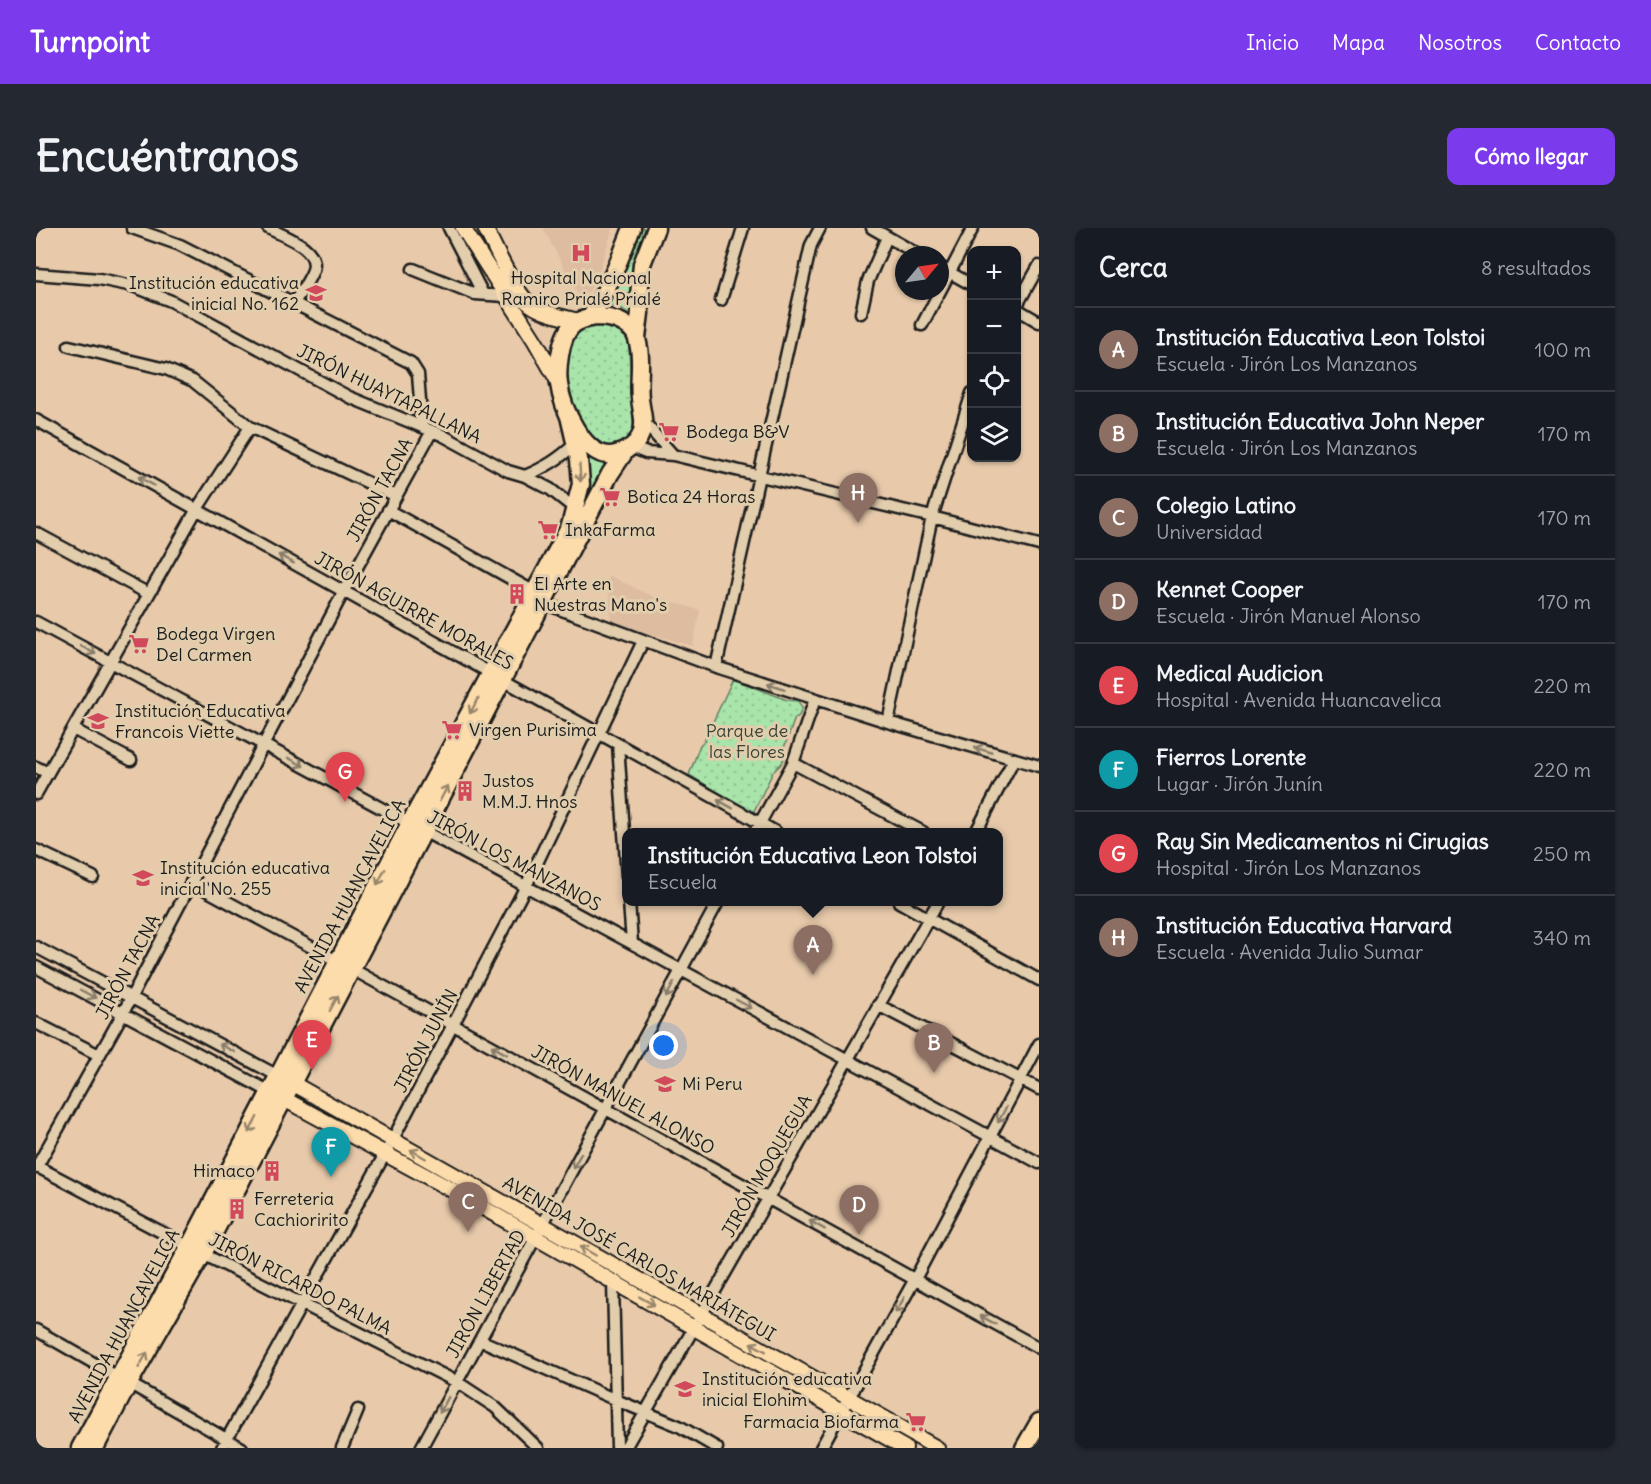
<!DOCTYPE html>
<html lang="es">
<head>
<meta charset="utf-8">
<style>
	:root { --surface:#171b24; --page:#242831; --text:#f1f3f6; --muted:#9ea1a6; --line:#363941; --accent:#7c3aed }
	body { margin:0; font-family:Delius,sans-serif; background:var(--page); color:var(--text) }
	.controls { position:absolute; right:18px; top:18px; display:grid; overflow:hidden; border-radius:12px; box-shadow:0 2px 4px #0004 }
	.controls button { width:54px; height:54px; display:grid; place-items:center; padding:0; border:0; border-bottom:2px solid var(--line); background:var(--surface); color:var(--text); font:30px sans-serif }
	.compass { position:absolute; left:859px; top:18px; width:54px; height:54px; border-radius:50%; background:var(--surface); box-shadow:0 2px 4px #0004; rotate:61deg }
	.you { position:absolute; left:628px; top:818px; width:21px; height:21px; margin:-15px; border:4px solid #fff; border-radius:50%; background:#1a73e8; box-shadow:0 0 0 9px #1a73e833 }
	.badge { display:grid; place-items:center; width:39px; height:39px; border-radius:50%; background:var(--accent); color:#fff; font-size:20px; font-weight:700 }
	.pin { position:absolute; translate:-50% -50px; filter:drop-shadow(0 2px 3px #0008) }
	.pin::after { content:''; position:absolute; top:32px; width:21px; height:18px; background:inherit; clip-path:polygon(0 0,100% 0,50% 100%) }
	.popup { position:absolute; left:586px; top:600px; width:381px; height:78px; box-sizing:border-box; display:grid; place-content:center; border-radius:12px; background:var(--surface); filter:drop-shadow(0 2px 4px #0005); font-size:20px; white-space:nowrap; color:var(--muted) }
	.popup b { font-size:22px; color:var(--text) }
	.popup::after { content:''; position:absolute; left:50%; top:100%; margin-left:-12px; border:12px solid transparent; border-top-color:var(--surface) }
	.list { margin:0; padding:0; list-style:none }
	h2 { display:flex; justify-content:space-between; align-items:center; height:78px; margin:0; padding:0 24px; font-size:26px }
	h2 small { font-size:20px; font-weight:400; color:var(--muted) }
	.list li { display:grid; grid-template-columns:39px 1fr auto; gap:18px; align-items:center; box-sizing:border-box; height:84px; padding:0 24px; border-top:2px solid var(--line) }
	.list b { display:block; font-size:22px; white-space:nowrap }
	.list p { margin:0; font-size:20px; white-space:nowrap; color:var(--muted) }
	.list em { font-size:20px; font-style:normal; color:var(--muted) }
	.icon { flex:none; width:33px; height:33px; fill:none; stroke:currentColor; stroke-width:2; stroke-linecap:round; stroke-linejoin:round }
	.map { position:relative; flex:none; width:1003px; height:1220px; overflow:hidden; border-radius:12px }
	header { display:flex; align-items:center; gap:36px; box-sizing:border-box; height:84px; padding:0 30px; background:var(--accent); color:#fff }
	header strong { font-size:28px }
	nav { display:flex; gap:33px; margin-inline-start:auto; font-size:21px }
	.intro { display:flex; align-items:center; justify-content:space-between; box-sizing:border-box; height:144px; padding:0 36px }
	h1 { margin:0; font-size:42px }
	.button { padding:15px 27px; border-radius:12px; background:var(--accent); color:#fff; font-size:21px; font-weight:700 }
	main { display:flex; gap:36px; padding:0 36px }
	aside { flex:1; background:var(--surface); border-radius:12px; box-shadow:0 2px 4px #0004 }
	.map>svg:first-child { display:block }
</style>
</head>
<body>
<header>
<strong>Turnpoint</strong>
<nav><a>Inicio</a><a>Mapa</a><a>Nosotros</a><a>Contacto</a></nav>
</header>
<div class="intro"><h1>Encuéntranos</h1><a class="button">Cómo llegar</a></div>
<main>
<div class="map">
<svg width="1003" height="1220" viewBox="0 0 1003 1220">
	<defs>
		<pattern id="grass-tufts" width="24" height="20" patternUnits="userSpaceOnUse" patternTransform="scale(1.5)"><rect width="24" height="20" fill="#a9e4aa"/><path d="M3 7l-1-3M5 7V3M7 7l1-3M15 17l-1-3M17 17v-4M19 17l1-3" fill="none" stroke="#91c392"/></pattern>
		<pattern id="park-dots" width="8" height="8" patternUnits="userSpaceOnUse" patternTransform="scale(1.5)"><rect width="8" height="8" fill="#a9e4aa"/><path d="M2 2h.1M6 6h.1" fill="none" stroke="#91c392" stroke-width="1.8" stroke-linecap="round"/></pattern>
	</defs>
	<rect width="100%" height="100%" fill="#e8caab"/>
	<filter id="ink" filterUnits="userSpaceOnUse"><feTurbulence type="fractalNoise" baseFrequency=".0167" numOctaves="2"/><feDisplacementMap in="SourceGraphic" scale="12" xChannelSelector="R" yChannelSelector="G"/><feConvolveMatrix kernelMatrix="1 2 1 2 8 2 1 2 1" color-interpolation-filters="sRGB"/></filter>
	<g filter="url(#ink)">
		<path fill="#ddbca0" d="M 507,0 L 577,0 L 561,49 L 553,63 L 544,70 Z
			M 572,347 L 618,369 L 664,382 L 657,418 L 598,401 L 575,392 Z"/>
		<path fill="url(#grass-tufts)" stroke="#628063" stroke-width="1.5" d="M 600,0 L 610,0 C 600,29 600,58 598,89 L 582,78 L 568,77 Z
			M 548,225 L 566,234 L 576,234 L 554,275 L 547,279 Z"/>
		<path fill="url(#park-dots)" stroke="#628063" stroke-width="1.5" d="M 558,96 L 575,96 L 584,100 L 593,116 L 595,169 L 599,189 L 599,204 L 593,213 L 574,221 C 544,205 530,168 531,136 C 531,124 534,110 545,102 C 548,99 554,98 558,96 Z
			M 697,451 L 751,472 L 762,473 L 766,480 L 763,488 L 759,490 L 748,520 L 748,530 L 746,535 L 737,544 L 717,585 L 653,547 L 664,517 L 668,513 Z"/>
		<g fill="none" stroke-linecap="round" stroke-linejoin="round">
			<g stroke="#1c1c1c" stroke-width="15">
				<path id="minor" d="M 96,0 L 144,17 L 375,135 L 382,146 L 386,199
					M 232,0 C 247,8 284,19 277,42 C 273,53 264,65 258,75
					M 413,0 L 447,66
					M 836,0 L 883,27
					M 904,39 L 936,57
					M 377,41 L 439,66 L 469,68
					M 0,46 L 63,51 L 97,58 L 135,73 L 313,169 L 406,207 L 472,243 L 489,248 L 514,261 L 542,283
					M 904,63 L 937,0
					M 685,72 L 707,0
					M 981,77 L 1003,38
					M 981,81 L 1003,94
					M 825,85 L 832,53 L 851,9
					M 886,97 L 904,63
					M 33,118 L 130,141 L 157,153 L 214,199 L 360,268
					M 0,192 L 740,604
					M 608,194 L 637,227
					M 595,219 L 610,225 L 637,227 L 896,289 L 1003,317
					M 489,248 C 510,239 523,231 539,216
					M 352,282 L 497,363 L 507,375 L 680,439 L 852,494 L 1003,538
					M 0,305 L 113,366
					M 0,394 L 1003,935
					M 680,439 L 775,17 L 784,0
					M 852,494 L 896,289 L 936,165
					M 37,501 L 95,532
					M 582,516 L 591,649
					M 757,535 L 887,604
					M 0,539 L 12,545
					M 0,566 L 161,281 L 214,199
					M 719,604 L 757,535 L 779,471
					M 940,604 L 978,531
					M 0,622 L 57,649
					M 155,654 L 316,741 L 1003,1120
					M 593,674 L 596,715
					M 863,674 L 1003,752
					M 0,719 L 246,850
					M 0,739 L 238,866
					M 842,777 L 1003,861
					M 0,795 L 63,827
					M 0,938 L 167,1026 L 421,1154 L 459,1179 L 502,1220
					M 0,940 L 87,785 L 308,363 L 396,203
					M 577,1054 L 581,1220
					M 0,1102 L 206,1220
					M 444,1112 L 580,1172 L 643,1198 L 681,1220
					M 186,1220 L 349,926 L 490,658 L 607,413
					M 306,1220 L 322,1182
					M 385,1220 L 682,674
					M 589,1220 L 902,674
					M 785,1220 L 879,1051 L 1003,816"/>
			</g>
			<g stroke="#1c1c1c" stroke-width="18">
				<path id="major" d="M 427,0 L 499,113 L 523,155
					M 449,0 C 459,19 479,65 494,76 C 508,86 527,89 543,93
					M 256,855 L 901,1220
					M 248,871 L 416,962 L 869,1220"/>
			</g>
			<g stroke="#1c1c1c" stroke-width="21">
				<path id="highway" d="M 560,89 C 574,89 587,92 597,103 C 601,108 602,114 603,120 C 606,136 602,154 604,170 C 605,183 610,194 605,206 C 601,218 585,227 572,227 C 546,225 526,179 523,156 C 521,142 524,110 535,99 C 541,92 551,90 560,89 Z
					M 554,90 C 572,61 584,31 596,0
					M 601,110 L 604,85 L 603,68 L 606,36 L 620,0
					M 44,1220 L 153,1019 L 374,595 L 534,298 L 545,256 L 543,231 L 533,188
					M 59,1220 L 93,1155 L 167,1026 L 574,246 L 590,222
					M 988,1220 L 1003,1194"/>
			</g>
			<use href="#minor" stroke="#e2cdac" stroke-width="10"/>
			<use href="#major" stroke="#fddcac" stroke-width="14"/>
			<use href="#highway" stroke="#fddcac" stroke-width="16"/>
		</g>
		<defs><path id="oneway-shaft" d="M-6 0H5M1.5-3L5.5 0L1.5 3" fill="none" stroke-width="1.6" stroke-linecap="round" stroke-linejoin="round" transform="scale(1.5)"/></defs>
		<g stroke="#98866b">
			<use href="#oneway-shaft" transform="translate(544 245) rotate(87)"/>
			<use href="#oneway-shaft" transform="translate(438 478) rotate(119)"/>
			<use href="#oneway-shaft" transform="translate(408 565) rotate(-62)"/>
			<use href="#oneway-shaft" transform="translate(345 649) rotate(118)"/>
			<use href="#oneway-shaft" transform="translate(298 775) rotate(-62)"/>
			<use href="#oneway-shaft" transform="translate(217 897) rotate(118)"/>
			<use href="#oneway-shaft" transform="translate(382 926) rotate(-150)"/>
			<use href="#oneway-shaft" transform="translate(552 1023) rotate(-150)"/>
			<use href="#oneway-shaft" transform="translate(611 1073) rotate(29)"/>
			<use href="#oneway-shaft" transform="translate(722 1119) rotate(-151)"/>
			<use href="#oneway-shaft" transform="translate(107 1132) rotate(-60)"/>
		</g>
		<g stroke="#897d6b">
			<use href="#oneway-shaft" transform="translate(110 253) rotate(-151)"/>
			<use href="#oneway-shaft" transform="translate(250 331) rotate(-151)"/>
			<use href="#oneway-shaft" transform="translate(52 422) rotate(28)"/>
			<use href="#oneway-shaft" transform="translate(740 458) rotate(-162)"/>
			<use href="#oneway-shaft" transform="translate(947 522) rotate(-164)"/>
			<use href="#oneway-shaft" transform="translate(260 534) rotate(28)"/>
			<use href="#oneway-shaft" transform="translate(689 576) rotate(-151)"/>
			<use href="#oneway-shaft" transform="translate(634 762) rotate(118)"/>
			<use href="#oneway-shaft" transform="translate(52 766) rotate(28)"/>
			<use href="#oneway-shaft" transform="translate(708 776) rotate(28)"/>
			<use href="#oneway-shaft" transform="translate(191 820) rotate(-152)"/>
			<use href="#oneway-shaft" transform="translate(463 822) rotate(-151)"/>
			<use href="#oneway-shaft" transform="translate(966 887) rotate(118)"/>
			<use href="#oneway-shaft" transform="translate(541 933) rotate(118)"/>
			<use href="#oneway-shaft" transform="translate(781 997) rotate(-151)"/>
			<use href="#oneway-shaft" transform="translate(864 1077) rotate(119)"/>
			<use href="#oneway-shaft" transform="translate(952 1092) rotate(-151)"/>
			<use href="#oneway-shaft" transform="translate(408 1177) rotate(119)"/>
		</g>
	</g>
	<defs>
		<g id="hospital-bare" transform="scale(1.62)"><path d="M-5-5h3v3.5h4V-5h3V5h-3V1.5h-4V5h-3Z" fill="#d1495b" stroke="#e2cdac" stroke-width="2.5" paint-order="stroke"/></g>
		<g id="school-bare" transform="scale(1.62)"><path d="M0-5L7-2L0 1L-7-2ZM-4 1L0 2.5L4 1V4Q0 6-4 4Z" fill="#d1495b" stroke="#e2cdac" stroke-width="2.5" paint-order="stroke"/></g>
		<g id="supermarket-bare" transform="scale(1.62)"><path d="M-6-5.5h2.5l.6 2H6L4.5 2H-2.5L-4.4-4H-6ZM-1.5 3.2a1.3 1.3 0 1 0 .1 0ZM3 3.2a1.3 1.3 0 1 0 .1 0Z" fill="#d1495b" stroke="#e2cdac" stroke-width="2.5" paint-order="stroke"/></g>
		<g id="building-bare" transform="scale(1.62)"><path d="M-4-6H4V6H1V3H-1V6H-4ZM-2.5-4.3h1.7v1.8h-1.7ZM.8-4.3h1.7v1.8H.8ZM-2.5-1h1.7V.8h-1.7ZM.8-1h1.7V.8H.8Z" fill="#d1495b" stroke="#e2cdac" stroke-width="2.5" paint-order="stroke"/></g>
	</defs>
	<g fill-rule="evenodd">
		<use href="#hospital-bare" x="545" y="25"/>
		<use href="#school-bare" x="280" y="65"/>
		<use href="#supermarket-bare" x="633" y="204"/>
		<use href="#supermarket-bare" x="574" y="269"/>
		<use href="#supermarket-bare" x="512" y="302"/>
		<use href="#building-bare" x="481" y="366"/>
		<use href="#supermarket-bare" x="103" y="416"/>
		<use href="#school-bare" x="62" y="493"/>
		<use href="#supermarket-bare" x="416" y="502"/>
		<use href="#building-bare" x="429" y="563"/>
		<use href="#school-bare" x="107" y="650"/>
		<use href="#school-bare" x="629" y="856"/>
		<use href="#building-bare" x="236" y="943"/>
		<use href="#building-bare" x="201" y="981"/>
		<use href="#school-bare" x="649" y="1161"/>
		<use href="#supermarket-bare" x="880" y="1194"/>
	</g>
	<g text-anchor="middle" stroke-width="6" stroke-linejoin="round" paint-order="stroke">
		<g font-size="18" fill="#1c1c1c" stroke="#e2cdac" text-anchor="start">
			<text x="545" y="56" text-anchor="middle">Hospital Nacional<tspan x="545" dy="21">Ramiro Prialé Prialé</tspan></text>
			<text x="263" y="61" text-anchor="end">Institución educativa<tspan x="263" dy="21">inicial No. 162</tspan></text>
			<text x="650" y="210">Bodega B&amp;V</text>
			<text x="591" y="275">Botica 24 Horas</text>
			<text x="529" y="308">InkaFarma</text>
			<text x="498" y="362">El Arte en<tspan x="498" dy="21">Nuestras Mano's</tspan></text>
			<text x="120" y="412">Bodega Virgen<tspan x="120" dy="21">Del Carmen</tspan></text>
			<text x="79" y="489">Institución Educativa<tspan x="79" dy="21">Francois Viette</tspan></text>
			<text x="433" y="508">Virgen Purisima</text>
			<text x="446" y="559">Justos<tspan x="446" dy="21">M.M.J. Hnos</tspan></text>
			<text x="124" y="646">Institución educativa<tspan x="124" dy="21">inicial No. 255</tspan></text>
			<text x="646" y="862">Mi Peru</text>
			<text x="219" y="949" text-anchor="end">Himaco</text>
			<text x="218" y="977">Ferreteria<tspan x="218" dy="21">Cachioririto</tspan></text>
			<text x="666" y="1157">Institución educativa<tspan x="666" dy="21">inicial Elohim</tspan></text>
			<text x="863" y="1200" text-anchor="end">Farmacia Biofarma</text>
		</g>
		<g font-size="18" fill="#1c1c1c" stroke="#e2cdac">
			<text transform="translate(353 166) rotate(26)" y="6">JIRÓN HUAYTAPALLANA</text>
			<text transform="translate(344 262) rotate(-61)" y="6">JIRÓN TACNA</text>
			<text transform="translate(378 383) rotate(29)" y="6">JIRÓN AGUIRRE MORALES</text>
			<text transform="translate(478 633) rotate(28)" y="6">JIRÓN LOS MANZANOS</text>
			<text transform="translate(314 668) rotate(-62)" y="6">AVENIDA HUANCAVELICA</text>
			<text transform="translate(92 739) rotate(-62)" y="6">JIRÓN TACNA</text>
			<text transform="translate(390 813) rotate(-62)" y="6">JIRÓN JUNÍN</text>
			<text transform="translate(587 872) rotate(29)" y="6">JIRÓN MANUEL ALONSO</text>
			<text transform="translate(731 938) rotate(-60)" y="6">JIRÓN MOQUEGUA</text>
			<text transform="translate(603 1031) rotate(30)" y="6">AVENIDA JOSÉ CARLOS MARIÁTEGUI</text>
			<text transform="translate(264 1056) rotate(27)" y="6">JIRÓN RICARDO PALMA</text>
			<text transform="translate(450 1066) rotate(-61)" y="6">JIRÓN LIBERTAD</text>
			<text transform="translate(88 1098) rotate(-62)" y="6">AVENIDA HUANCAVELICA</text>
		</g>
		<g font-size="18" fill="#384438" stroke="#e2cdac">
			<text x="711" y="509">Parque de<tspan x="711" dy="21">las Flores</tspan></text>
		</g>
	</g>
</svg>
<div class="controls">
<button>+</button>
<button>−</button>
<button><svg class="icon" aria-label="locate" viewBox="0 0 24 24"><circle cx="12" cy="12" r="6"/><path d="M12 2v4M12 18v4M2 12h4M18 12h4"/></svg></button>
<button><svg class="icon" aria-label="layers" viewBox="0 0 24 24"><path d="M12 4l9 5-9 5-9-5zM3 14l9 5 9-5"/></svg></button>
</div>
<svg class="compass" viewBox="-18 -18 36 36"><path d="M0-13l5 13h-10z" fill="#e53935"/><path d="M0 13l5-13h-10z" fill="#9ea1a6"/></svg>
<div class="you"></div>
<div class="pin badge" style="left:777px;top:747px;background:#8d6e63">A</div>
<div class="popup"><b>Institución Educativa Leon Tolstoi</b>Escuela</div>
<div class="pin badge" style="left:898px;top:845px;background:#8d6e63">B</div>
<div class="pin badge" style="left:432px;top:1004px;background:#8d6e63">C</div>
<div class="pin badge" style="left:823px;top:1007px;background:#8d6e63">D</div>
<div class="pin badge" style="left:276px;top:842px;background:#e0444e">E</div>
<div class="pin badge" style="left:295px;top:949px;background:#0f9aa8">F</div>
<div class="pin badge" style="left:309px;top:574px;background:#e0444e">G</div>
<div class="pin badge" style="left:822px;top:295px;background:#8d6e63">H</div>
</div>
<aside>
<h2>Cerca<small>8 resultados</small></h2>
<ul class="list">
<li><span class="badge" style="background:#8d6e63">A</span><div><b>Institución Educativa Leon Tolstoi</b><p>Escuela · Jirón Los Manzanos</p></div><em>100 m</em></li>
<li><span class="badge" style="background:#8d6e63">B</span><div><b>Institución Educativa John Neper</b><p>Escuela · Jirón Los Manzanos</p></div><em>170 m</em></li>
<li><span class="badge" style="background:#8d6e63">C</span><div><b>Colegio Latino</b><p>Universidad</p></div><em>170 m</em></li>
<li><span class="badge" style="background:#8d6e63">D</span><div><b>Kennet Cooper</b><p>Escuela · Jirón Manuel Alonso</p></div><em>170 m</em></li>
<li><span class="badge" style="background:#e0444e">E</span><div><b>Medical Audicion</b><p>Hospital · Avenida Huancavelica</p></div><em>220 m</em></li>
<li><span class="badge" style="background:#0f9aa8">F</span><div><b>Fierros Lorente</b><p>Lugar · Jirón Junín</p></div><em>220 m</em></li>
<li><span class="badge" style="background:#e0444e">G</span><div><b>Ray Sin Medicamentos ni Cirugias</b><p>Hospital · Jirón Los Manzanos</p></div><em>250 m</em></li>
<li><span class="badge" style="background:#8d6e63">H</span><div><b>Institución Educativa Harvard</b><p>Escuela · Avenida Julio Sumar</p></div><em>340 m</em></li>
</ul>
</aside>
</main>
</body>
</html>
